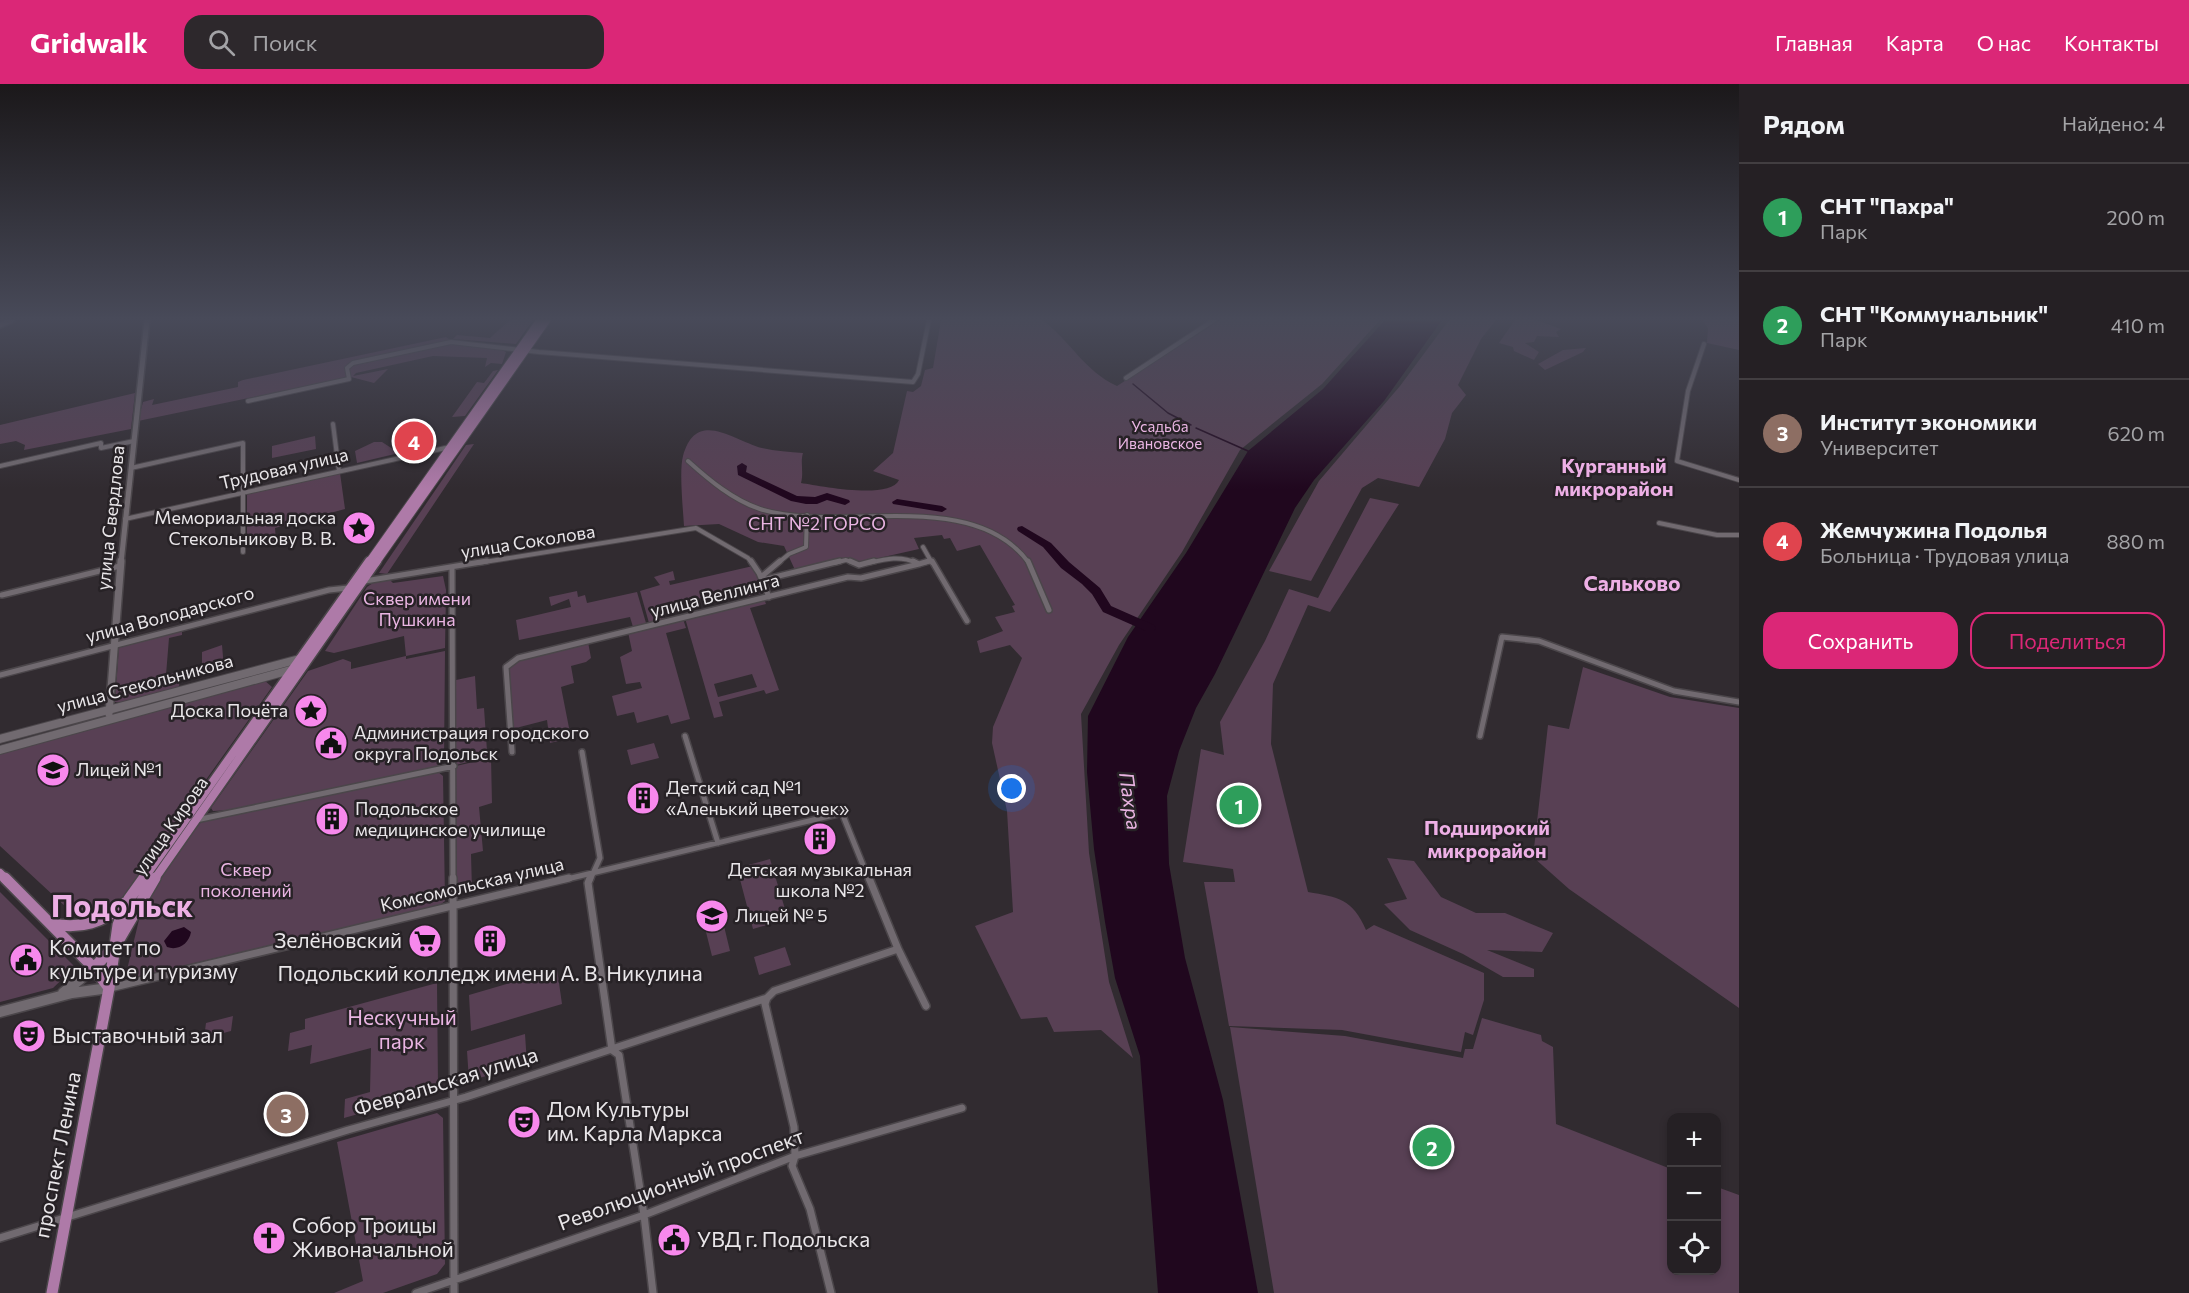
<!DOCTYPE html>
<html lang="ru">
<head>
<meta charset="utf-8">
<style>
	:root { --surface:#252024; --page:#2d282c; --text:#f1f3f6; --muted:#a3a3a6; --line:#423e41; --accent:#db2777 }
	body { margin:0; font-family:Commissioner,sans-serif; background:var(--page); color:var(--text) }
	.controls { position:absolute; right:18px; bottom:18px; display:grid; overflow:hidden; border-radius:12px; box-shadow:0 3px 9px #0003 }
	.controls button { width:54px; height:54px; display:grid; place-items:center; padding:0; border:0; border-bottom:2px solid var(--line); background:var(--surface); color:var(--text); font:30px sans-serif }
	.you { position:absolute; left:1012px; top:705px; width:21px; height:21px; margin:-15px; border:4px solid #fff; border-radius:50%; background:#1a73e8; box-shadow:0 0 0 9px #1a73e833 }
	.badge { display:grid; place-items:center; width:39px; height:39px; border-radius:50%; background:var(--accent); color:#fff; font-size:20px; font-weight:700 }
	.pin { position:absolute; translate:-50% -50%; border:3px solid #fff; box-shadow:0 2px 6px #0006 }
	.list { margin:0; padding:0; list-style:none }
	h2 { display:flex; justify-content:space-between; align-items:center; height:78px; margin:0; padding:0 24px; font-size:26px }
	h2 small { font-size:20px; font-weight:400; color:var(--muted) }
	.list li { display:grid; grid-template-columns:39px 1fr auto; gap:18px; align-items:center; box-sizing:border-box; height:108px; padding:0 24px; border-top:2px solid var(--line) }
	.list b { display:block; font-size:22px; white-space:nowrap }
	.list p { margin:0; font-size:20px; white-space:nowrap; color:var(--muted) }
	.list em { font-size:20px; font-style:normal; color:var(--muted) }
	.actions { display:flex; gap:12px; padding:18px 24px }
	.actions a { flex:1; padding:14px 0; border:2px solid var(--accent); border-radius:18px; text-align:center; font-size:21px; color:var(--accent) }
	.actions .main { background:var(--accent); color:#fff }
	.icon { flex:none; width:33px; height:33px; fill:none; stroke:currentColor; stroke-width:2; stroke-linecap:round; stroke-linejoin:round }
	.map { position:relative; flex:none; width:1739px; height:1209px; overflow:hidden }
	header { display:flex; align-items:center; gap:36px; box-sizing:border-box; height:84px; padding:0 30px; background:var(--accent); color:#fff }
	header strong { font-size:28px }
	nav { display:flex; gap:33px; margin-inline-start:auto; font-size:21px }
	.search { width:420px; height:54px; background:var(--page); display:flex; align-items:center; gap:15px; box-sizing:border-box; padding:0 21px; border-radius:18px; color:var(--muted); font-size:22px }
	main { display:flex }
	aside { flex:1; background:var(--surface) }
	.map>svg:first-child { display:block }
</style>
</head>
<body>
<header>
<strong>Gridwalk</strong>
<div class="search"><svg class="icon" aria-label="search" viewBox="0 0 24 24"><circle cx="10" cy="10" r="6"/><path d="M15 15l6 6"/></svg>Поиск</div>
<nav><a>Главная</a><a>Карта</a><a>О нас</a><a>Контакты</a></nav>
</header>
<main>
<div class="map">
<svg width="1739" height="1209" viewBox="0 0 1739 1209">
	<rect width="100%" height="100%" fill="#312b30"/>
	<path fill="#584054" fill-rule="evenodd" d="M 510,236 L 533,236 L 516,260 L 453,255 L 457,251 L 490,254 Z
		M 941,236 L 1042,236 C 1070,256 1084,287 1117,302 L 1220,236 L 1380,236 L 1322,300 L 1240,366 L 1182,468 L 1119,561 L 1081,630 L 1089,769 L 1109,898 L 1133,974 L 1101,946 L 1054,948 L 1047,933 L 1021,935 L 975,842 L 1013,828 L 1007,727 L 992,659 L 993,643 L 1022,574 L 1010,561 L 980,569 L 977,557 L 1003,547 L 995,533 L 1015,528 L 1012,522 L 1015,521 L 980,461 L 957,467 L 950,454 L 944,455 L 942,451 L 914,454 L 919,465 L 857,479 L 845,475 L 795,486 L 784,462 L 758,458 L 719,440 L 684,442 C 683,425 679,387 683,372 C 696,324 733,356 762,364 C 775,367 790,368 803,369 C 800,379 804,388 801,399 C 820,402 890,416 899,396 L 873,387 L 893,369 L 907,307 L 913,308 L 921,302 L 925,286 L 933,284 Z
		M 1449,236 L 1496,236 L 1481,255 L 1458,301 L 1466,311 L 1452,329 L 1445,355 L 1419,403 L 1378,394 L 1362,404 L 1311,497 L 1269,487 L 1319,397 L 1400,302 Z
		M 1515,236 L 1536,236 L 1561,245 L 1556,248 L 1559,253 L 1537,252 L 1534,258 L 1525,259 L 1539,268 L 1534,276 L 1514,267 L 1513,263 L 1499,259 Z
		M 1702,236 L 1739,236 L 1739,266 L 1707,259 L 1708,244 Z
		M 446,253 L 454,259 L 500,265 L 506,268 L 502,280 L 491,279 L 485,283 L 487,274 L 433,272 L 356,289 L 353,292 L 388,285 L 374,299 L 351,293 L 138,337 L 143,318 L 154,315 L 152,321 L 238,303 L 238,298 L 243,296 Z
		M 1586,264 L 1583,268 L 1545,286 L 1538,280 L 1563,266 Z
		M 498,286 L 465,332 L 452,333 L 477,298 L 484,299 L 493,287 Z
		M 135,309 L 131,345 L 24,366 L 25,361 L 16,357 L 0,360 L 0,341 Z
		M 315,352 L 316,365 L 272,374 L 272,362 Z
		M 374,358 L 382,358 L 399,369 L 357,379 L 355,367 Z
		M 474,360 L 387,490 L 379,489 L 466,361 Z
		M 340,389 L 345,425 L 275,444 L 276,457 L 247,462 L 247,410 Z
		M 1370,414 L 1399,420 L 1330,528 L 1308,521 L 1273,600 L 1271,660 L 1308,808 C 1338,813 1353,815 1366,846 L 1374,841 L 1484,889 L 1484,916 L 1473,951 L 1465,948 L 1461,968 L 1342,946 L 1229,942 L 1204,798 L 1235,798 L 1233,785 L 1183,778 L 1201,665 L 1224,671 L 1220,638 L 1265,557 L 1289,505 L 1318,514 Z
		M 753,482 L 765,508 L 746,513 L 742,504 L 661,524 L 664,535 L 649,539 L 640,507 L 660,501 L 654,493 L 673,487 L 675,496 L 669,497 L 670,501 Z
		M 443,492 L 446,506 L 445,564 L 406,572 L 406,575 L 445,567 L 444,676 L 439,682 L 232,726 L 213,727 L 211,724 L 308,587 L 343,575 L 351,578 L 351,585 L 406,572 L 404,552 L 334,569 L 325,567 L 367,503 L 373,499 L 390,496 L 393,499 Z
		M 577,507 L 578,513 L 585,511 L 587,519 L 637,508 L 646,539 L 633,543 L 630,533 L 519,556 L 516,536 L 571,523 L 569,515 L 551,522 L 549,513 Z
		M 764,515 L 766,520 L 750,524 L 779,606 L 766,610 L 764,606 L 719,618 L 723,632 L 714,634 L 685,534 ZM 752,590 L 757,603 L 718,613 L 714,600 Z
		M 683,535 L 686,544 L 666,549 L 690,635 L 671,640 L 668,631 L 637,639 L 634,628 L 617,632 L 612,612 L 642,604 L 640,598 L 626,600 L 620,573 L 632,567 L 628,548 Z
		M 182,545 L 182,551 L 169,554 L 166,591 L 180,588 L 179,604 L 125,619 L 115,618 L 119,561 Z
		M 588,558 L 591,574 L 586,578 L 571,582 L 574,599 L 561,603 L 571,654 L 550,659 L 547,636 L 512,645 L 508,584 L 519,575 Z
		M 222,561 L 224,584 L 202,590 L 202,568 Z
		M 1583,583 L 1670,613 L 1739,624 L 1739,924 L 1569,805 L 1533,773 L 1548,641 L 1569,645 Z
		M 475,592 L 477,625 L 484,624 L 487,667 L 490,666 L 491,672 L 456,681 L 456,596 Z
		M 264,596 L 272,603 L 114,825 L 80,836 L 0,762 L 0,668 Z
		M 654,659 L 659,674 L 631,681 L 627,666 Z
		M 491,674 L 492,719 L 479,723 L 483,767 L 471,770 L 472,806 L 457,810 L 456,682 Z
		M 438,688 L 443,692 L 445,817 L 440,821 L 131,894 L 126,890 L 143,819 L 198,739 Z
		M 1387,774 L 1414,777 L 1441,813 L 1476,829 L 1505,829 L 1553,849 L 1542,868 L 1487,866 L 1534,885 L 1534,893 L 1503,893 L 1463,870 L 1410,846 L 1384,820 L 1407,815 Z
		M 770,775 L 788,835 L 753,845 L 737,784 Z
		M 0,808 L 75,883 L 53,904 L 0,918 Z
		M 724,842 L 730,867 L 712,872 L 706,848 Z
		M 785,863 L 791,881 L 759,891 L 754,873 Z
		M 557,885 L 562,920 L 471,947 L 469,911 Z
		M 437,899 L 438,1002 L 433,1009 L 344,1034 L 345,1015 L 370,1008 L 371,964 L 310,980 L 312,961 L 288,967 L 290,949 L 305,945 L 305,935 Z
		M 233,932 L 231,947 L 204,954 L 206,939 Z
		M 1482,934 L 1541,951 L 1542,957 L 1553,963 L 1556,1040 L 1671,1085 L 1672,1186 L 1716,1186 L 1717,1103 L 1739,1111 L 1739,1209 L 1274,1209 L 1230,943 L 1345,952 L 1463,974 L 1465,965 L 1473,965 Z
		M 525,950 L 527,980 L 469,997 L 467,967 Z
		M 437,1029 L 443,1034 L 445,1180 L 437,1190 L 383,1209 L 334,1209 L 363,1197 L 337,1058 Z"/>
	<path fill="#20071e" d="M 1385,236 L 1442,236 L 1384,317 L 1314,396 L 1295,424 L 1215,590 L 1196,624 L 1179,667 L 1167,712 L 1169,780 L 1185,874 L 1223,1016 L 1258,1209 L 1158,1209 L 1140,972 L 1115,894 L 1105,838 L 1094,765 L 1087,688 L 1088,632 L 1128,553 L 1186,469 L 1248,367 L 1323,305 Z
		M 184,843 L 191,848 C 189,860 178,867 167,863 L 164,857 L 172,847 Z"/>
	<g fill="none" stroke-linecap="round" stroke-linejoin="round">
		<path stroke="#20071e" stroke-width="1.5" d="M 1133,300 L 1168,329 L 1191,341
			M 1196,344 L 1248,367"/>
		<path fill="#20071e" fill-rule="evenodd" d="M 742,379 L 747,382 L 746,388 L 797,412 L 815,413 L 827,409 L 849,416 L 850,418 L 845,421 L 827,416 L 817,420 L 806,420 L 791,417 L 738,391 L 737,382 Z
			M 897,415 L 942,422 L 947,425 L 942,428 L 893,420 L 892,418 Z
			M 1022,442 L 1051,459 L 1069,478 L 1100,504 L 1111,522 L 1154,541 L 1156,544 L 1154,547 L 1146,547 L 1103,528 L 1092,510 L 1082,500 L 1061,484 L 1043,463 L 1018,447 L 1017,445 L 1018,443 Z"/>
		<g stroke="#4b464a" stroke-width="6">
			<path id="minor-far2" d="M 1704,260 L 1688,307 L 1677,377 L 1739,396
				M 1126,294 L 1214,236
				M 248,317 L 349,295 L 347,284 L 353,279 L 451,258 L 539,268 L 913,298 L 918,290 L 929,236
				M 333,340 L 339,387
				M 688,377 C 709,396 733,416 760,425 C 839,450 972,401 1029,479
				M 0,382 L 101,359 L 101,364 L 134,357
				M 131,384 L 243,359 L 243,468
				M 125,435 L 450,363
				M 1659,439 L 1717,451 L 1739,451
				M 923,463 L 932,479
				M 478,479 L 696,444 L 748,474 L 752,479
				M 778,479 L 789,470 L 806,463 L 807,431
				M 834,479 L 846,476 L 854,479
				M 868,479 C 885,475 900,471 917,479
				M 923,479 L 931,477"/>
		</g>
		<g stroke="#4b464a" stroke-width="8">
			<path id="minor-far1" d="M 751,477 L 759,489 L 769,513
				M 850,477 L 859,481 L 874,477
				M 913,477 L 919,480 L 929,477
				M 932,477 L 967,537
				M 1028,477 L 1049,526
				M 452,484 L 453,796
				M 761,493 L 780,477
				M 762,496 L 840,477
				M 365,497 L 487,477
				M 2,511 L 120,482
				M 0,591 L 329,506 L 348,504
				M 685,652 L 718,759
				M 1480,652 L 1502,553 L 1539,557 L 1674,607 L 1739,618
				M 512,668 L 506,583 L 518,574 L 848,493 L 861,494 L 919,480
				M 582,668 L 600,774 L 590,796
				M 196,736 L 454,682
				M 563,796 L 842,729 L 869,796"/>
		</g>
		<g stroke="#4b464a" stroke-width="10">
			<path id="minor" d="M 453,794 L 454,1209
				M 590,794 L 588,799 L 612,966 L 619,971 L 644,1131 L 653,1209
				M 869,794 L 898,865 L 926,922
				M 110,904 L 569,794
				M 767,914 L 765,920 L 794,1043 L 795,1072 L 792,1082 L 810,1125 L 831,1209
				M 0,1154 L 348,1046 L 466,1013 L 767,914 L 774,907 L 898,865
				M 416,1209 L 644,1131 L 795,1072 L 962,1024"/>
		</g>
		<g stroke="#4b464a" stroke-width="8">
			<path id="tertiary-far1" d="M 0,241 L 12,236
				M 121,479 L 147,236"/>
		</g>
		<g stroke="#4b464a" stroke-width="10">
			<path id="tertiary" d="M 109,630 L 121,477"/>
		</g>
		<g stroke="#4b464a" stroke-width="10">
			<path id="secondary-far1" d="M 0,655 L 303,574
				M 0,666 L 294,585"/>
		</g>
		<g stroke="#4b464a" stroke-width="13">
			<path id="secondary" d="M 63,909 L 94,884
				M 0,928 L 72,909 L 109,904"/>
		</g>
		<g stroke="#4b464a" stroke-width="9">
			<path id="primary-far2" d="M 368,479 L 540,236
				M 376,479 L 547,236"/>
		</g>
		<g stroke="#4b464a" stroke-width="11">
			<path id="primary-far1" d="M 0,789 L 7,796
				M 143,796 L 369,477
				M 154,796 L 377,477"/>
		</g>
		<g stroke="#4b464a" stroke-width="14">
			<path id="primary" d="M 5,794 L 94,884 L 109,904
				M 52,840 C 81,845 103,839 125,819
				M 94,884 L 117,859 L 155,794
				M 52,1209 L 109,904 L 118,841 L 129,815 L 144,794"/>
		</g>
		<use href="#minor-far2" stroke="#716a70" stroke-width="4"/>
		<use href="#minor-far1" stroke="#716a70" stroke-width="5"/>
		<use href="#minor" stroke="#716a70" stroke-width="7"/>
		<use href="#tertiary-far1" stroke="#716a70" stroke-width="5"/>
		<use href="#tertiary" stroke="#716a70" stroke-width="7"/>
		<use href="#secondary-far1" stroke="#716a70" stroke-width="8"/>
		<use href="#secondary" stroke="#716a70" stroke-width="10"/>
		<use href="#primary-far2" stroke="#ae7aa8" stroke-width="7"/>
		<use href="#primary-far1" stroke="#ae7aa8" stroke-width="8"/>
		<use href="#primary" stroke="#ae7aa8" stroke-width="11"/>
	</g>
	<linearGradient id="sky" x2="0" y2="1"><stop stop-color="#1b181a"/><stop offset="0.58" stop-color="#484a59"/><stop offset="1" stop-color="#484a59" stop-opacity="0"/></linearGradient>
	<rect width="1739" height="405" fill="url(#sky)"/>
	<defs>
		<g id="sight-disc" transform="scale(1.725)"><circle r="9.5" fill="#f788ec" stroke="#272226"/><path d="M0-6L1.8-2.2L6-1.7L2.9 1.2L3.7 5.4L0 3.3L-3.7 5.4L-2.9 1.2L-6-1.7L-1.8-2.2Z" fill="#111"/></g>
		<g id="civic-disc" transform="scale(1.725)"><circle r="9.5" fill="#f788ec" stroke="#272226"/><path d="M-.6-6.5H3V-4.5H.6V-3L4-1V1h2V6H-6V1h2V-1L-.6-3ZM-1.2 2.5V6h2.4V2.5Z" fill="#111"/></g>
		<g id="school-disc" transform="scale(1.725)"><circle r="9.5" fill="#f788ec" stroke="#272226"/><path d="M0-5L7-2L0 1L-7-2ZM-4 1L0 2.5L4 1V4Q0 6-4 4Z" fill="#111"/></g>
		<g id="building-disc" transform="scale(1.725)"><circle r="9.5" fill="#f788ec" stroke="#272226"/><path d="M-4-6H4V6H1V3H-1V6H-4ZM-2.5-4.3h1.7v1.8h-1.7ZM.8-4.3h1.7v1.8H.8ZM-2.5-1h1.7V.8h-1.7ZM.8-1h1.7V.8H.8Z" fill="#111"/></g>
		<g id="supermarket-disc" transform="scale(1.725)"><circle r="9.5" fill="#f788ec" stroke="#272226"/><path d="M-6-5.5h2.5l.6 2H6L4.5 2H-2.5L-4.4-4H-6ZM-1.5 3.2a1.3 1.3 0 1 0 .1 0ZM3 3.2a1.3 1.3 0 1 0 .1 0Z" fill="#111"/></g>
		<g id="theatre-disc" transform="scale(1.725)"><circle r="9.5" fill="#f788ec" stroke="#272226"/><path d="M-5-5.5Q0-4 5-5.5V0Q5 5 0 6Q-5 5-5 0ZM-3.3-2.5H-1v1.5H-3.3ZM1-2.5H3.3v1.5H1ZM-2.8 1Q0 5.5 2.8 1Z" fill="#111"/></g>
		<g id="church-disc" transform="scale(1.725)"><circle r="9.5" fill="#f788ec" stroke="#272226"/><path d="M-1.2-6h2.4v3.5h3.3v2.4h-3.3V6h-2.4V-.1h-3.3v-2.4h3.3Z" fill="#111"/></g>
	</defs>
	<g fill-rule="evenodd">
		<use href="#sight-disc" x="359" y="444"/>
		<use href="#sight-disc" x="311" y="627"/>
		<use href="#civic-disc" x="331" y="659"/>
		<use href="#school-disc" x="53" y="686"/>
		<use href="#building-disc" x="643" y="714"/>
		<use href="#building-disc" x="332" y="735"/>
		<use href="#building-disc" x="820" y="755"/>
		<use href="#school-disc" x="712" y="832"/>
		<use href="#supermarket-disc" x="425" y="857"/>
		<use href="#building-disc" x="490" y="857"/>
		<use href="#civic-disc" x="26" y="876"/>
		<use href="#theatre-disc" x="29" y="952"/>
		<use href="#theatre-disc" x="524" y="1038"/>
		<use href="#church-disc" x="269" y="1154"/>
		<use href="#civic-disc" x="674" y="1156"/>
	</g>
	<g text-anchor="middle" stroke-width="5" stroke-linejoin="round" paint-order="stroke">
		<g font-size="15" fill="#eab5e3" stroke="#272226">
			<text x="1160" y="348">Усадьба<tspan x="1160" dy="17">Ивановское</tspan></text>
		</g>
		<g font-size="18" fill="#e9e6e9" stroke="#272226">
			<text transform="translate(284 385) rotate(-13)" y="6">Трудовая улица</text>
			<text transform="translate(111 434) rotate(-84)" y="6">улица Свердлова</text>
			<text transform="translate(528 458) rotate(-9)" y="6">улица Соколова</text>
			<text transform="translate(715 512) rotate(-14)" y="6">улица Веллинга</text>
			<text transform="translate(170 531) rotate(-15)" y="6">улица Володарского</text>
			<text transform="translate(145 600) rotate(-15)" y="6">улица Стекольникова</text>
			<text transform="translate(171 742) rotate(-55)" y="6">улица Кирова</text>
			<text transform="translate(472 801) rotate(-13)" y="6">Комсомольская улица</text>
		</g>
		<g font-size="18" fill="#e9e6e9" stroke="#272226" text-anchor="start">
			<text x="336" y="440" text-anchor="end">Мемориальная доска<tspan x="336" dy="21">Стекольникову В. В.</tspan></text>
			<text x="288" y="633" text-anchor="end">Доска Почёта</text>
			<text x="354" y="655">Администрация городского<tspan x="354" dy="21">округа Подольск</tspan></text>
			<text x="76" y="692">Лицeй №1</text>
			<text x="666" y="710">Детский сад №1<tspan x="666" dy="21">«Аленький цветочек»</tspan></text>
			<text x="355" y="731">Подольское<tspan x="355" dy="21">медицинское училище</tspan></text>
			<text x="820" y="792" text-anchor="middle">Детская музыкальная<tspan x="820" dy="21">школа №2</tspan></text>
			<text x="735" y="838">Лицей № 5</text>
		</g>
		<g font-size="18" fill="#eab5e3" stroke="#272226">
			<text x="817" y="446">СНТ №2 ГОРСО</text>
			<text x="417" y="521">Сквер имени<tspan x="417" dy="21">Пушкина</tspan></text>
			<text x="246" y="792">Сквер<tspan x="246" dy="21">поколений</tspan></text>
		</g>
		<g font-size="20" font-weight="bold" fill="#edafe5" stroke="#272226">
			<text x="1614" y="389">Курганный<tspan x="1614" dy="23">микрорайон</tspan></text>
			<text x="1487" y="751">Подширокий<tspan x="1487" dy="23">микрорайон</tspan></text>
		</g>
		<g font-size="20" font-style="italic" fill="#e8b3e1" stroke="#272226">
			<text transform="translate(1130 717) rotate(82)" y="7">Пахра</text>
		</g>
		<g font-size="21" font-weight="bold" fill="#edafe5" stroke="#272226">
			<text x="1632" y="507">Сальково</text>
		</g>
		<g font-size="21" fill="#e9e6e9" stroke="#272226" text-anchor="start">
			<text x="402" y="864" text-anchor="end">Зелёновский</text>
			<text x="49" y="871">Комитет по<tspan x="49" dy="24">культуре и туризму</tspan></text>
			<text x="490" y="897" text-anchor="middle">Подольский колледж имени А. В. Никулина</text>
			<text x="52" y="959">Выставочный зал</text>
			<text x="547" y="1033">Дом Культуры<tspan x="547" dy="24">им. Карла Маркса</tspan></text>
			<text x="292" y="1149">Собор Троицы<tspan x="292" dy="24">Живоначальной</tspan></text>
			<text x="697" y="1163">УВД г. Подольска</text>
		</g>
		<g font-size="21" fill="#eab5e3" stroke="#272226">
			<text x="402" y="941">Нескучный<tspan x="402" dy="24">парк</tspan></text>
		</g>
		<g font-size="21" fill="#e9e6e9" stroke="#272226">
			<text transform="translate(446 998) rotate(-17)" y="7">Февральская улица</text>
			<text transform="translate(58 1071) rotate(-79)" y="7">проспект Ленина</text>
			<text transform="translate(681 1096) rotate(-20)" y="7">Революционный проспект</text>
		</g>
		<g font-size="30" font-weight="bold" fill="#edafe5" stroke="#272226">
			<text x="122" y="833">Подольск</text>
		</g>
	</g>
</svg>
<div class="controls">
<button>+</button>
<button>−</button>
<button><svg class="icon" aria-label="locate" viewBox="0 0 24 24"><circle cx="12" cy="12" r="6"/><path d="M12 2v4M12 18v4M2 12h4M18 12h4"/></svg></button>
</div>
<div class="you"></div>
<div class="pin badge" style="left:1239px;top:721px;background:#2e9e5b">1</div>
<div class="pin badge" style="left:1432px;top:1063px;background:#2e9e5b">2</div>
<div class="pin badge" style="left:286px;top:1030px;background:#8d6e63">3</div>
<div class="pin badge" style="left:414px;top:357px;background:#e0444e">4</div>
</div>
<aside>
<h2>Рядом<small>Найдено: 4</small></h2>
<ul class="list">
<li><span class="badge" style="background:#2e9e5b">1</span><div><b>СНТ &quot;Пахра&quot;</b><p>Парк</p></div><em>200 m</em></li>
<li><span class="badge" style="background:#2e9e5b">2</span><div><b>СНТ &quot;Коммунальник&quot;</b><p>Парк</p></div><em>410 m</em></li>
<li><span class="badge" style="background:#8d6e63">3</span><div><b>Институт экономики</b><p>Университет</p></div><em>620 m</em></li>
<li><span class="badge" style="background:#e0444e">4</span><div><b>Жемчужина Подолья</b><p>Больница · Трудовая улица</p></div><em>880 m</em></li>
</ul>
<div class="actions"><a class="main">Сохранить</a><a>Поделиться</a></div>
</aside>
</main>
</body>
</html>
